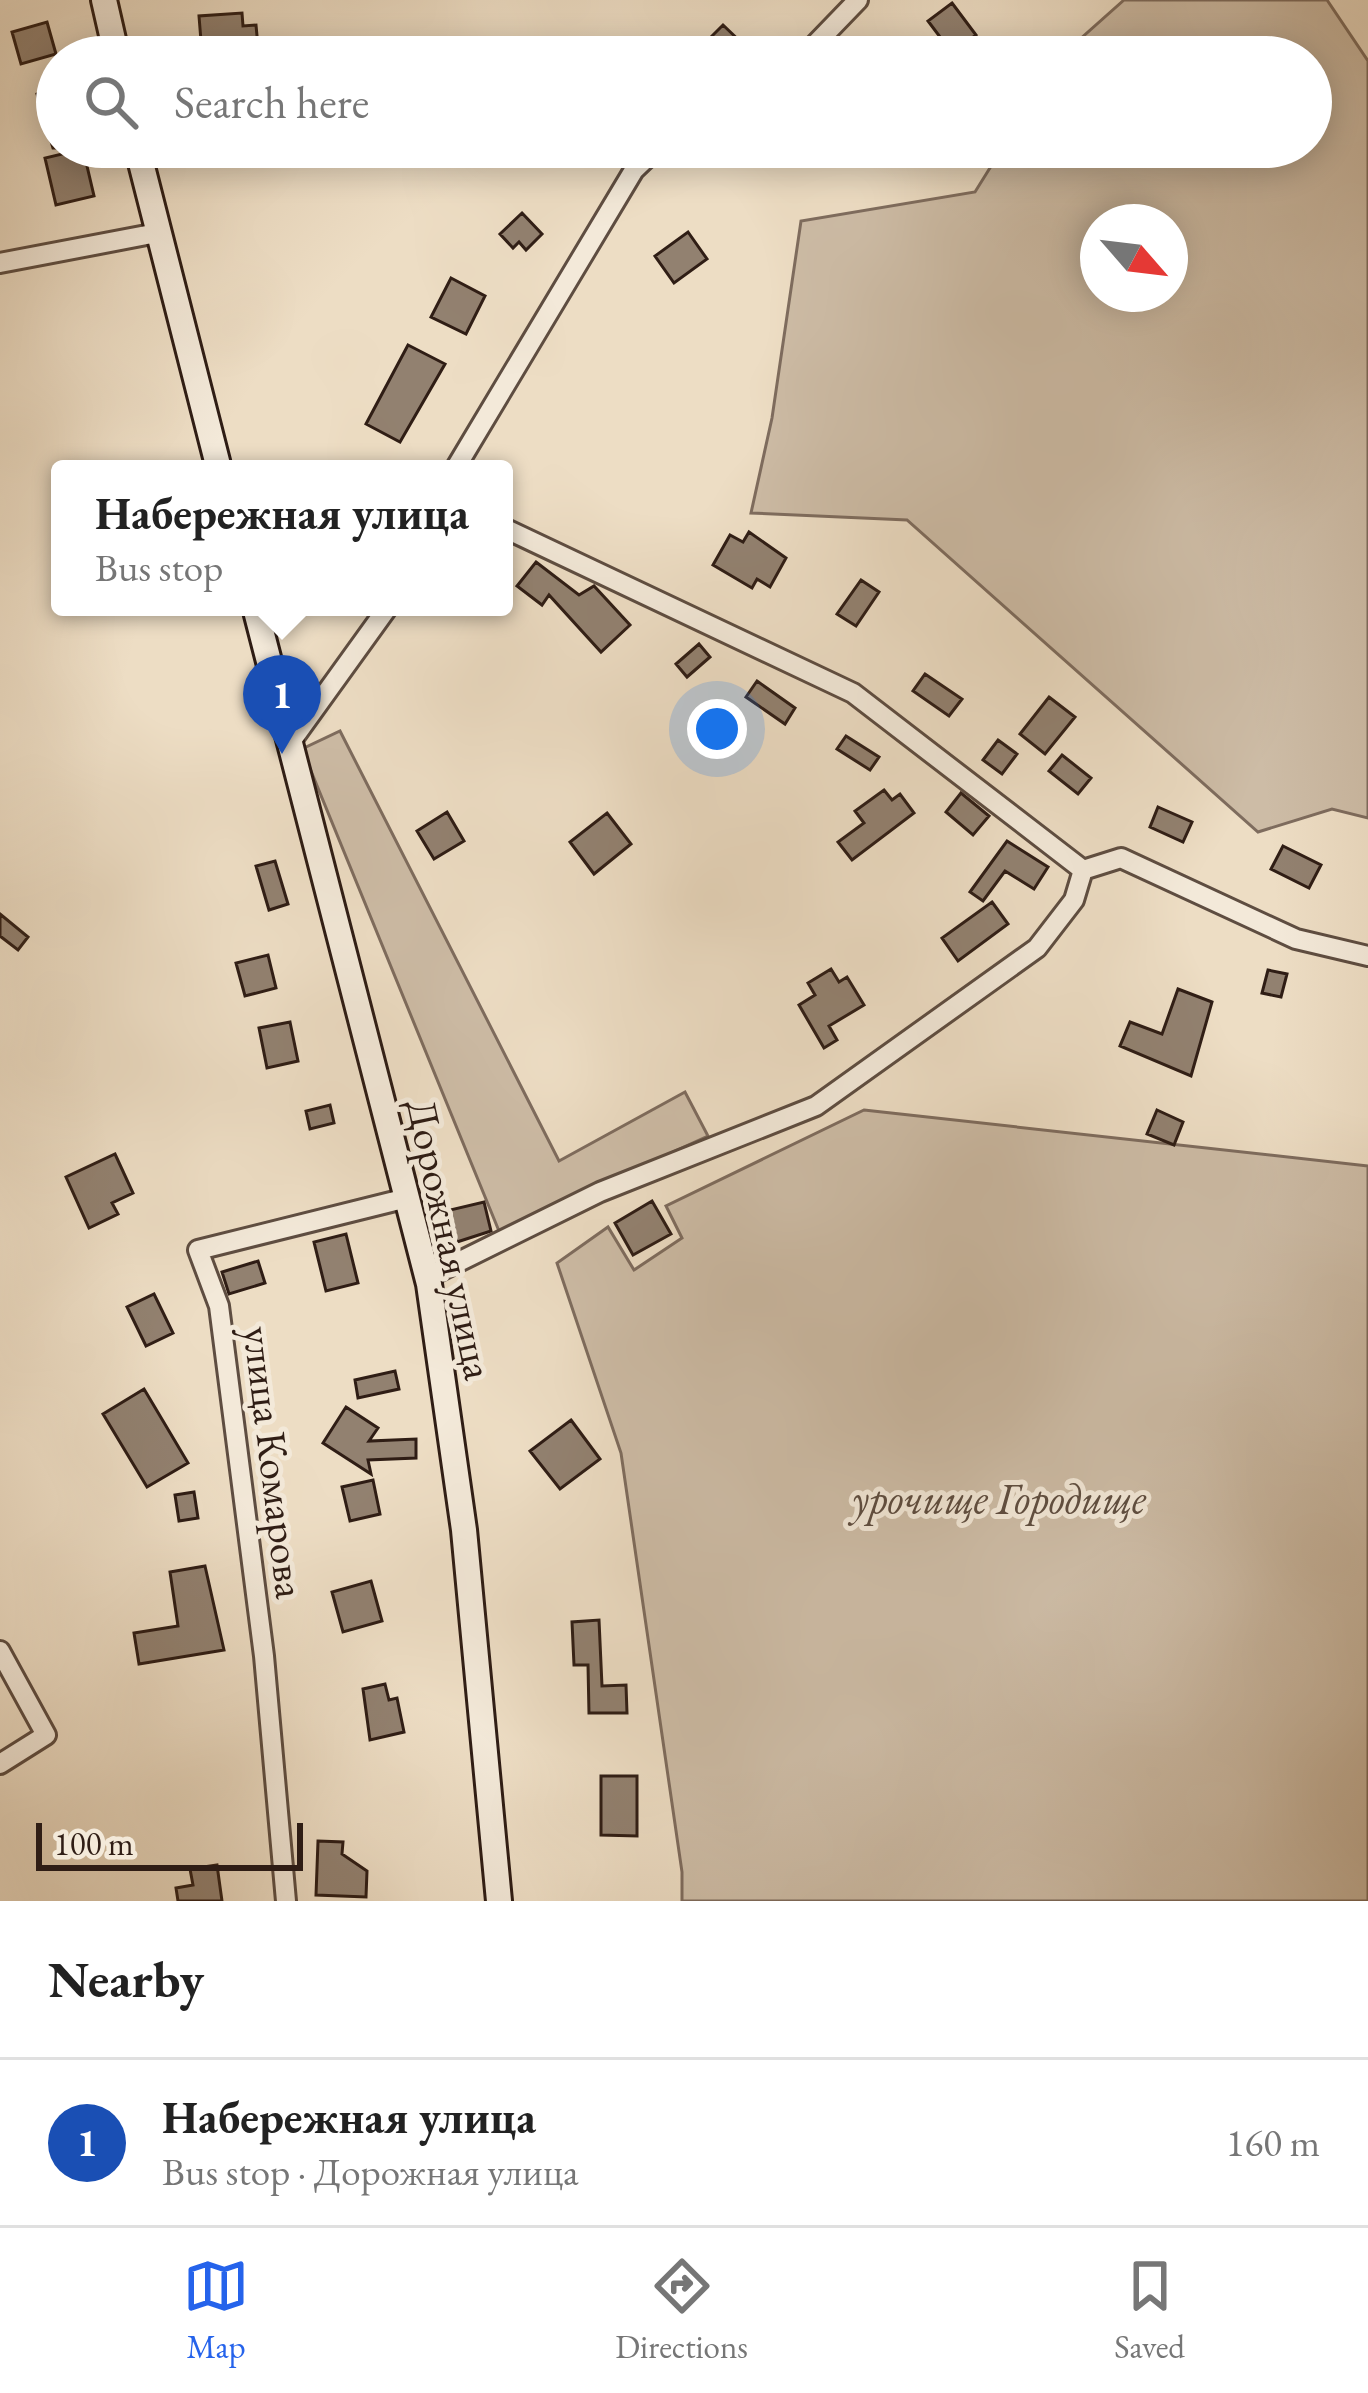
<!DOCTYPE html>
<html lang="en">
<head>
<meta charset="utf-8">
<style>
	:root { --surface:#fff; --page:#f6f6f6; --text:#222; --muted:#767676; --line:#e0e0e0; --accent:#2563eb }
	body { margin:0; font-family:"EB Garamond",serif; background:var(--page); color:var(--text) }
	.compass { position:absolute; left:1080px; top:204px; width:108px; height:108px; border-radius:50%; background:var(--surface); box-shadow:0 6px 30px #0003; rotate:118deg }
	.scale { position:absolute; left:36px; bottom:30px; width:267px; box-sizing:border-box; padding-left:12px; border:6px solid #2f1d15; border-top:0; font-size:33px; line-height:42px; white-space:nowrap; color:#2f1d15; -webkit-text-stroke:9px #f3e9d9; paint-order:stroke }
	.you { position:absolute; left:717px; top:729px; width:42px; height:42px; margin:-30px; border:9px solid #fff; border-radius:50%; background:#1a73e8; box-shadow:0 0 0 18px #1a73e833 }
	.badge { display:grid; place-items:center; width:78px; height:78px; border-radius:50%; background:var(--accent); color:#fff; font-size:39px; font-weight:700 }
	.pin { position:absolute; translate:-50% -99px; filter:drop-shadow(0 3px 6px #0008) }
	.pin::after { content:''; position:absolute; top:63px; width:42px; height:36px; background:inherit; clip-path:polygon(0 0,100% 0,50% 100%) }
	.popup { position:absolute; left:51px; top:460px; width:462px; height:156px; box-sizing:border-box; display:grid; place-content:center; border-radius:12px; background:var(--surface); filter:drop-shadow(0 3px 9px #0005); font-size:39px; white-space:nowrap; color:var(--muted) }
	.popup b { font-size:45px; color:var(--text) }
	.popup::after { content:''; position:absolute; left:50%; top:100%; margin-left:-24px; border:24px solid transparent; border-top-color:var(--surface) }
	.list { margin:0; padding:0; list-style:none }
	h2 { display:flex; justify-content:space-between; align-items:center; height:156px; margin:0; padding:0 48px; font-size:51px }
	h2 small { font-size:39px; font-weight:400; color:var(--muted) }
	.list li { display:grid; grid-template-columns:78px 1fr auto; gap:36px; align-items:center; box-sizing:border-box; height:168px; padding:0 48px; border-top:3px solid var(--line) }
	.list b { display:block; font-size:45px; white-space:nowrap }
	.list p { margin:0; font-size:39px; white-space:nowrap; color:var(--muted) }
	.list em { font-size:39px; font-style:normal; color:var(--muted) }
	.icon { flex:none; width:66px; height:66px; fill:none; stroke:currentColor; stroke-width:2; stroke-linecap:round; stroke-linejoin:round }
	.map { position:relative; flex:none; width:1368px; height:1901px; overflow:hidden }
	.search { position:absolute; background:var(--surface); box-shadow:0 6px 30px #0003; left:36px; right:36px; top:36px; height:132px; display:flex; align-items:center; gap:30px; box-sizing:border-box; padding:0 42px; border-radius:66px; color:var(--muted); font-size:45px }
	.sheet { height:324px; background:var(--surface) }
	nav { display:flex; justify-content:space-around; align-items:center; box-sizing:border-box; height:168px; border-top:3px solid var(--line); background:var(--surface); font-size:33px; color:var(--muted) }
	nav a { display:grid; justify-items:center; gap:6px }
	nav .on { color:var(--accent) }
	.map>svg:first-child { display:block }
</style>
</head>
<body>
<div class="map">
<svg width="1368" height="1901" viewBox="0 0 1368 1901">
	<rect width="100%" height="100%" fill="#edddc4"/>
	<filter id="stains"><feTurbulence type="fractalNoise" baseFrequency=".00167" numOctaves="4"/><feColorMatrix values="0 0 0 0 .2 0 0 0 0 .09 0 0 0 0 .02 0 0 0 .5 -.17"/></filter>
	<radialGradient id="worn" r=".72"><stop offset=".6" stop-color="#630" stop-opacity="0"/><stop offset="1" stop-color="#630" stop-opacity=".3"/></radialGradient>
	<path fill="#cdbca6" stroke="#7e6c5e" stroke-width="3" fill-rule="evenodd" d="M 1124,0 L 1327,0 L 1368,61 L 1368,818 L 1332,809 L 1258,832 L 907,520 L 751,513 L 772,418 L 801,221 L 975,192 L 1003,147 L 1311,147 L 1311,57 L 1060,57 ZM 1098,222 L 1170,222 L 1170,294 L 1098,294 Z
		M 340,731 L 559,1161 L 685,1092 L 708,1136 L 499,1231 L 302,749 Z
		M 864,1110 L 1368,1166 L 1368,1901 L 682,1901 L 682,1872 L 621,1453 L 557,1263 L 608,1227 L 634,1270 L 682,1238 L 666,1206 Z"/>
	<path fill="#928170" stroke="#2f1d15" stroke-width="3" d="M 952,3 L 976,35 L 952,53 L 928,21 Z
		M 242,13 L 243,26 L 256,25 L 259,57 L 191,57 L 189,42 L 201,41 L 199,16 Z
		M 47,22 L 56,54 L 21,64 L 12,32 Z
		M 723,25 L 746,47 L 736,57 L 691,57 Z
		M 57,88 L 57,148 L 53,148 L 37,94 Z
		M 83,149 L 94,196 L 56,205 L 45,158 Z
		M 522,213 L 542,234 L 526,250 L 519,242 L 513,248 L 500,234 Z
		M 688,232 L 707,259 L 674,283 L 655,256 Z
		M 451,278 L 485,296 L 466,334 L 431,317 Z
		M 408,345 L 445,364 L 400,442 L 366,424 Z
		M 749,532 L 786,558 L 770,587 L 757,579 L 752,588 L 713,565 L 730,535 L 743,542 Z
		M 536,562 L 579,595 L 594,586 L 630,625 L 601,652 L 549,595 L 542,605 L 517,586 Z
		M 861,580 L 879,592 L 856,626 L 837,614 Z
		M 699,644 L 710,657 L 687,677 L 676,664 Z
		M 925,674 L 962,699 L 949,716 L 913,691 Z
		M 757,681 L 795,708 L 785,724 L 746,697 Z
		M 1049,697 L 1075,717 L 1045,754 L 1020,734 Z
		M 846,736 L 879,757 L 870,770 L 837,749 Z
		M 998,740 L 1017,754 L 1002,774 L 983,760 Z
		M 1062,755 L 1091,778 L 1078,794 L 1049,771 Z
		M 884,790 L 892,800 L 900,794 L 914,813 L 852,860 L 838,842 L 864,823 L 855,811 Z
		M 961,793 L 989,816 L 973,835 L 946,812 Z
		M 1158,807 L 1192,822 L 1183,842 L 1150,827 Z
		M 447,812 L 464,841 L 434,859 L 417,831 Z
		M 607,813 L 631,844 L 594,874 L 570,842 Z
		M 1007,841 L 1048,867 L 1034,889 L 1005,871 L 983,901 L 970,892 Z
		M 1283,846 L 1321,865 L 1309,888 L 1271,869 Z
		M 275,861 L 288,904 L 269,910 L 256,866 Z
		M 992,902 L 1008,924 L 958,961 L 942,938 Z
		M 0,914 L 28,937 L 18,950 L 0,936 Z
		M 268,955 L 276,988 L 245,996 L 236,963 Z
		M 831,969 L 839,982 L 847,977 L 864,1005 L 829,1026 L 837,1040 L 824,1048 L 799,1005 L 815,995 L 808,983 Z
		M 1268,970 L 1287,974 L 1281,997 L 1262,993 Z
		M 1178,989 L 1212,1002 L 1191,1076 L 1120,1046 L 1130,1022 L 1162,1034 Z
		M 290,1022 L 298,1061 L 267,1068 L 259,1028 Z
		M 330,1105 L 334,1123 L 310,1129 L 306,1111 Z
		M 1157,1110 L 1183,1122 L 1174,1145 L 1147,1134 Z
		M 115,1154 L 133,1193 L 112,1203 L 118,1214 L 89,1228 L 66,1177 Z
		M 652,1201 L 671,1234 L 633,1255 L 615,1223 Z
		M 484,1202 L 491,1231 L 457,1242 L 450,1210 Z
		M 346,1234 L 358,1283 L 326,1291 L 314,1242 Z
		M 258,1261 L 265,1283 L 229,1294 L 222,1272 Z
		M 154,1294 L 173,1333 L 146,1346 L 127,1307 Z
		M 395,1371 L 399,1389 L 358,1398 L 355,1380 Z
		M 144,1389 L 188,1463 L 147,1487 L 103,1414 Z
		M 346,1407 L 378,1428 L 369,1441 L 416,1439 L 416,1458 L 368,1460 L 371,1474 L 323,1443 Z
		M 571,1420 L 600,1459 L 560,1489 L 530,1451 Z
		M 373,1480 L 380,1514 L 350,1521 L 342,1487 Z
		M 194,1492 L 198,1518 L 179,1521 L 175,1495 Z
		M 205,1566 L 224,1650 L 139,1664 L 134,1633 L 178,1626 L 170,1572 Z
		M 371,1581 L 382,1621 L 343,1632 L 332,1592 Z
		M 599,1620 L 602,1686 L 626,1685 L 627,1713 L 589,1713 L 588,1665 L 574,1665 L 572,1622 Z
		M 385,1684 L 389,1700 L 397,1698 L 404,1732 L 370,1740 L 363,1689 Z
		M 601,1776 L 637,1776 L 637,1836 L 601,1835 Z
		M 318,1841 L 343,1842 L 342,1854 L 367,1871 L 366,1897 L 316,1895 Z
		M 217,1865 L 222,1901 L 178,1901 L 176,1888 L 193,1885 L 190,1869 Z"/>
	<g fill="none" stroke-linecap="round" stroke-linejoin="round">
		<g stroke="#5e4d41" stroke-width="24">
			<path id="street" d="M 803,57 L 858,0
				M 0,263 L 157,233
				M 455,469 L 634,170 L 658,147
				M 504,528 L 853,693 L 1083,870 L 1121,858 L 1296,939 L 1368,956
				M 290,743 L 388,607
				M 428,1277 L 600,1192 L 816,1106 L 1037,948 L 1074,900 L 1083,870
				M 0,1651 L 46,1735 L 0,1764
				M 286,1901 L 264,1656 L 219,1306 L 198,1250 L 407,1198"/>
		</g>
		<g stroke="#2f1d15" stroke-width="30">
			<path id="secondary" d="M 104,0 L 117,57
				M 137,147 L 219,469
				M 255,607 L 429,1284 L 464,1530 L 499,1901"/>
		</g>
		<use href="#street" stroke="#f3e9d9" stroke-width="18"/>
		<use href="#secondary" stroke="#f3e9d9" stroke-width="24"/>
	</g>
	<g text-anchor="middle" stroke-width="10" stroke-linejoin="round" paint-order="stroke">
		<g font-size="42" fill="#2f1d15" stroke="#f3e9d9">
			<text transform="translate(451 1239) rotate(78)" y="15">Дорожная улица</text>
			<text transform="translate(275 1462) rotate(83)" y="15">улица Комарова</text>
		</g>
		<g font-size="42" font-style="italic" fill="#5e4d40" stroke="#f3e9d9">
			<text x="999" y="1513">урочище Городище</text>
		</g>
	</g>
	<rect width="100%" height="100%" filter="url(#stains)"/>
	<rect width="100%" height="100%" fill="url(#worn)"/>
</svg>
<svg class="compass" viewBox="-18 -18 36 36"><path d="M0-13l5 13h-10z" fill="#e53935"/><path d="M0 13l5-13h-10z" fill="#767676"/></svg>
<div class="scale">100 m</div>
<div class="you"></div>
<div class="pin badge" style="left:282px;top:754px;background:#1a4fb4">1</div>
<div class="popup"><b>Набережная улица</b>Bus stop</div>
<div class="search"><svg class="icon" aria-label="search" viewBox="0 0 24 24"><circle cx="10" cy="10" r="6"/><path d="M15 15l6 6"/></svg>Search here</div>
</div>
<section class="sheet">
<h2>Nearby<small></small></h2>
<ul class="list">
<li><span class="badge" style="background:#1a4fb4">1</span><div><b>Набережная улица</b><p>Bus stop · Дорожная улица</p></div><em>160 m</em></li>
</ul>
</section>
<nav>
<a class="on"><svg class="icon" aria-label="map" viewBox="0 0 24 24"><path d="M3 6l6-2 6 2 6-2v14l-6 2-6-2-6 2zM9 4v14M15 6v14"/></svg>Map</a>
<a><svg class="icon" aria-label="directions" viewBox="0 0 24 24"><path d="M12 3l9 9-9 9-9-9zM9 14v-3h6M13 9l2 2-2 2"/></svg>Directions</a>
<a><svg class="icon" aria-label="saved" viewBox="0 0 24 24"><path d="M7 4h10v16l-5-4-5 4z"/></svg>Saved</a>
</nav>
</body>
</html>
